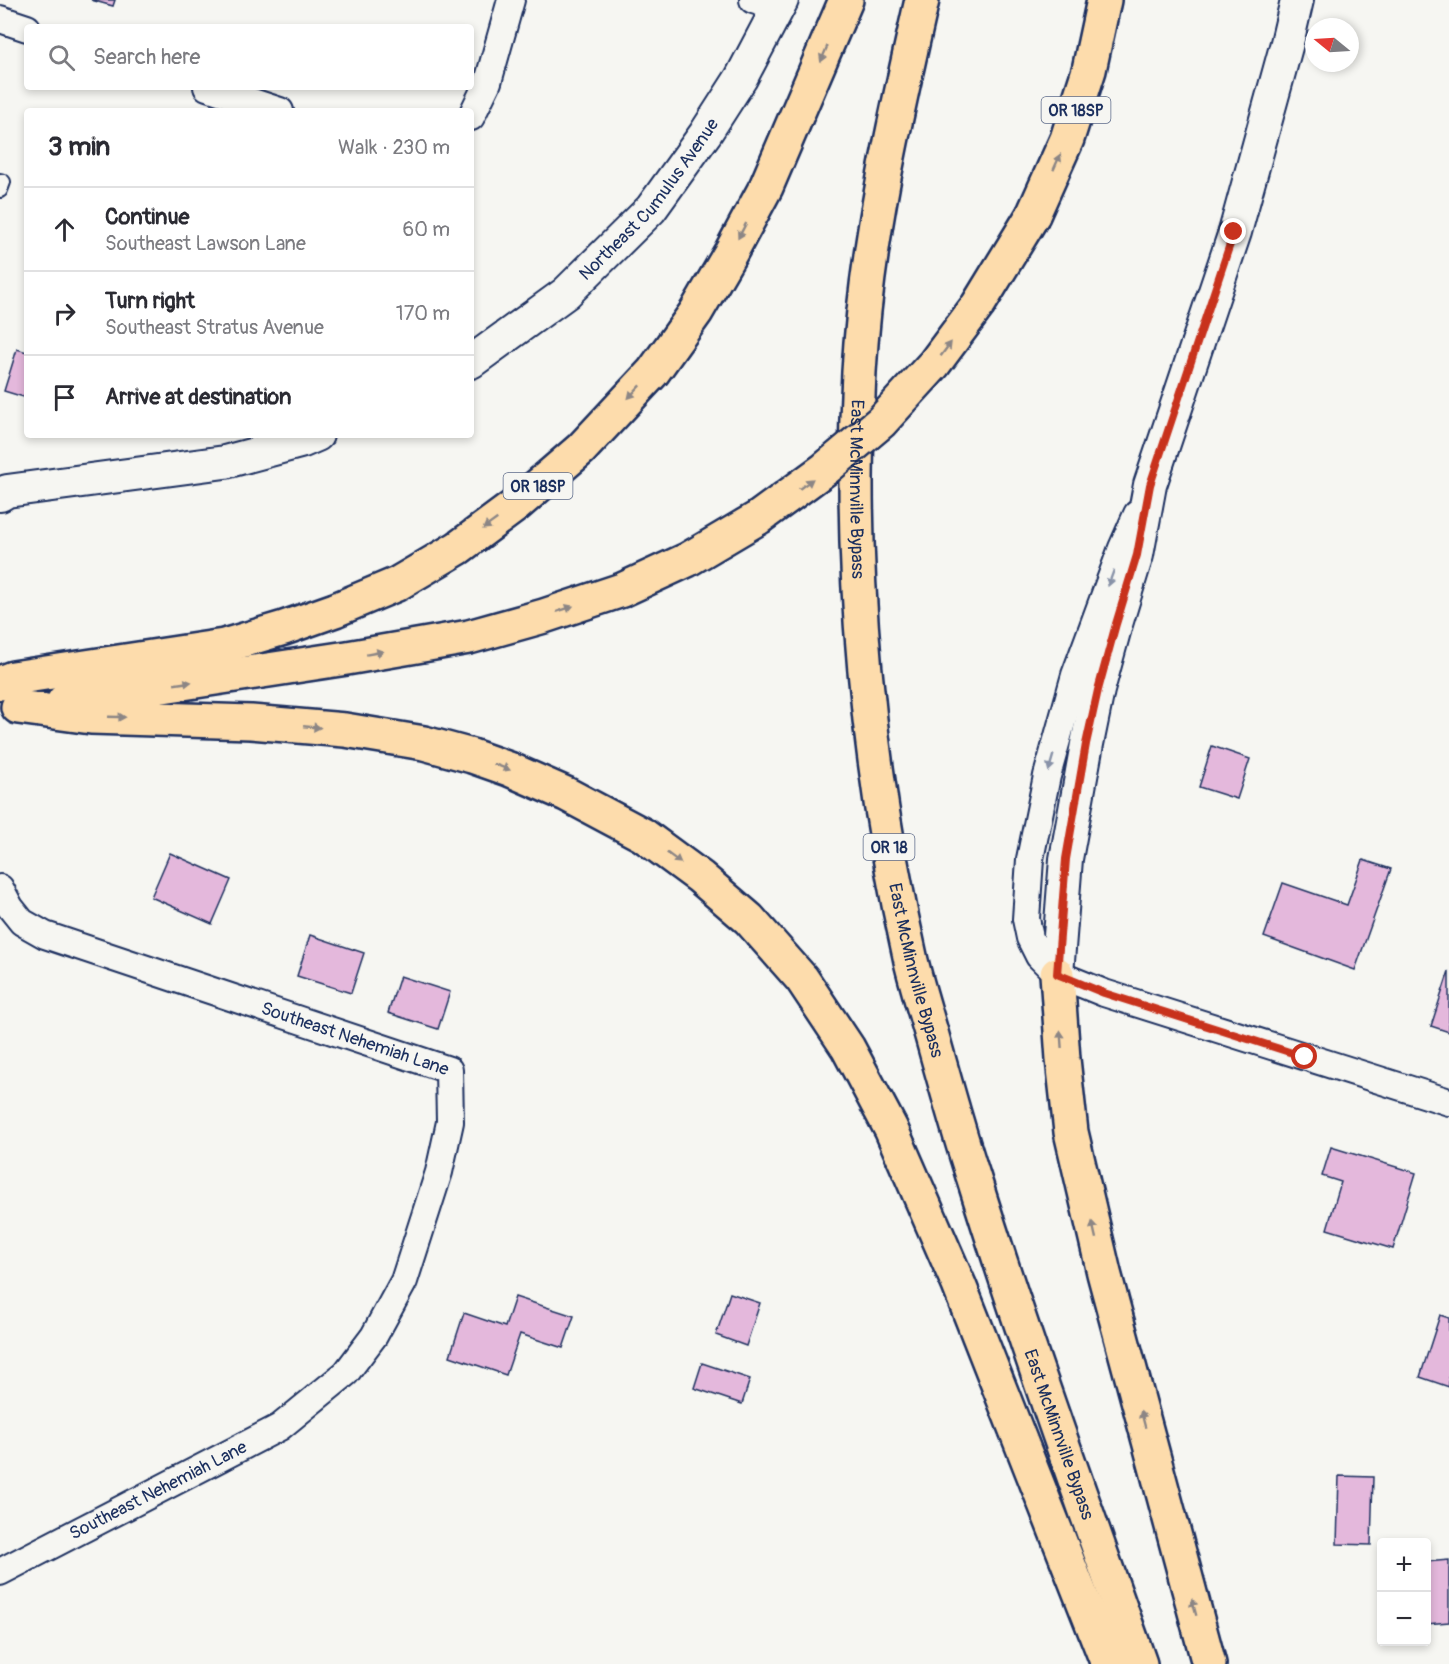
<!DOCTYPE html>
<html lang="en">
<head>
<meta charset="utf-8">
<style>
	:root { --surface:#fff; --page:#f2f2f3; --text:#2b2b33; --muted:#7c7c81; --line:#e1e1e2 }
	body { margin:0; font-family:Pangolin,sans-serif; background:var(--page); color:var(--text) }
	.controls { position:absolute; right:18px; bottom:18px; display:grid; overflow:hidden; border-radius:6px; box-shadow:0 3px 9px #0003 }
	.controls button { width:54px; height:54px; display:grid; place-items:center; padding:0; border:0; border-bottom:2px solid var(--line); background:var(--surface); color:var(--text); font:30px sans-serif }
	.compass { position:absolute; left:1305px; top:18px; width:54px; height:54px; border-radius:50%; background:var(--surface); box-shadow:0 3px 9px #0003; rotate:288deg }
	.stop { position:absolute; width:18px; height:18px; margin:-14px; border:4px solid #c8321e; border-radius:50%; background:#fff }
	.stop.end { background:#c8321e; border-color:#fff; box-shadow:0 2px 6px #0008 }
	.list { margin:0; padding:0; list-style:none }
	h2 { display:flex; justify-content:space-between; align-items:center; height:78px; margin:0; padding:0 24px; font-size:26px }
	h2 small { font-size:20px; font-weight:400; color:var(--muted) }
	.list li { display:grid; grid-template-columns:39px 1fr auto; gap:18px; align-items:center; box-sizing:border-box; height:84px; padding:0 24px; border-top:2px solid var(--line) }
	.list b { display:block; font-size:22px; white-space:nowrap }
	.list p { margin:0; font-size:20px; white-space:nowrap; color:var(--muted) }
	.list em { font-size:20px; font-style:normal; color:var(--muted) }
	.icon { flex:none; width:33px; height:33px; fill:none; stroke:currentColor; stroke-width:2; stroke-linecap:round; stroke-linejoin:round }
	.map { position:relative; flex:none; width:1449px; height:1664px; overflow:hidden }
	.search { position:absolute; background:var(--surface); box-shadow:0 3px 9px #0003; left:24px; top:24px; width:450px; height:66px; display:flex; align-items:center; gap:15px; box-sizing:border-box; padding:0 21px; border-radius:6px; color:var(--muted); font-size:22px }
	.panel { position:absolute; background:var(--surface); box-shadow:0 3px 9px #0003; left:24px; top:108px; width:450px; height:330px; border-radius:6px }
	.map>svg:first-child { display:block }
</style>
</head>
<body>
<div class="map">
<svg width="1449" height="1664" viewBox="0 0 1449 1664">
	<rect width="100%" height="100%" fill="#f6f6f2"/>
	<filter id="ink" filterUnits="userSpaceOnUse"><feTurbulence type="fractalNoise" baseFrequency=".0167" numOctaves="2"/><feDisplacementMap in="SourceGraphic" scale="12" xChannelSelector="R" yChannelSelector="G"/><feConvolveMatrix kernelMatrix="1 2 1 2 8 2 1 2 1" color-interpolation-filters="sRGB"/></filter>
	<g filter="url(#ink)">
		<path fill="#e4b8dc" stroke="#1b2f5e" stroke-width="1.5" d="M 91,0 L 115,0 L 113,6 Z
			M 17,349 L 27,352 L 27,398 L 4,391 Z
			M 1212,746 L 1250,759 L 1237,799 L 1199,787 Z
			M 170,853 L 231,880 L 212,924 L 151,897 Z
			M 1363,860 L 1391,869 L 1355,970 L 1264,937 L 1283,883 L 1347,905 Z
			M 310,935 L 364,953 L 351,993 L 297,976 Z
			M 1449,971 L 1449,1032 L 1431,1026 Z
			M 400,976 L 450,992 L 438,1029 L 388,1013 Z
			M 1331,1147 L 1416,1173 L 1393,1249 L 1327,1229 L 1341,1182 L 1322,1176 Z
			M 730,1293 L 760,1303 L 746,1346 L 716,1335 Z
			M 515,1297 L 574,1316 L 563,1348 L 520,1334 L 506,1375 L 450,1356 L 464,1313 L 505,1327 Z
			M 1440,1315 L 1449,1318 L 1449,1387 L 1420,1377 Z
			M 702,1363 L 750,1379 L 742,1404 L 694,1388 Z
			M 1339,1476 L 1373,1477 L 1371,1545 L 1337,1544 Z
			M 1449,1560 L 1449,1622 L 1426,1624 L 1426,1562 Z"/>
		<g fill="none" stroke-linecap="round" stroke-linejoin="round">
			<g stroke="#1b2f5e" stroke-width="18">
				<path id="service" d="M 0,181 L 3,182 L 0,190"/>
			</g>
			<g stroke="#1b2f5e" stroke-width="30">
				<g id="minor">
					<path d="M 753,0 L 779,8"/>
					<path d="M 0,19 L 27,28"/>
					<path d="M 207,87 L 280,111"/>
					<path d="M 471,117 L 488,82 L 511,0"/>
					<path d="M 1137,514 L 1122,548 L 1075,675 L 1047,776 L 1030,859 L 1026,919 L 1030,938 L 1039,956 L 1057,974 L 1104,993 L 1449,1102"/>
					<path id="s1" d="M 0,888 L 10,907 L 22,922 L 45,935 L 449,1070 L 450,1122 L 439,1172 L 404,1281 L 374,1336 L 346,1373 L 280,1427 L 0,1572"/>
				</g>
			</g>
			<g stroke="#1b2f5e" stroke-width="36">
				<g id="tertiary">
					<path id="s2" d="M 471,362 L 566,293 L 651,209 L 705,134 L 741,78 L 782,0"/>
					<path d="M 0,495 L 7,491 L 225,462 L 303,441 L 317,435"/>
					<path d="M 1057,974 L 1066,859 L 1087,744 L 1098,690 L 1116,624 L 1137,555 L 1150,485 L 1235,232 L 1287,43 L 1297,0"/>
				</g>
			</g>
			<g stroke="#1b2f5e" stroke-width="38">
				<g id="trunk">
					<path id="s3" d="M 922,0 C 894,123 866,246 859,372 C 848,566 868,772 911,961 C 917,986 925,1011 932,1036 C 945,1083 958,1130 973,1176 C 1024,1340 1083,1502 1140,1664"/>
					<path d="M 1033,215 L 1067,139 L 1089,70 L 1104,0"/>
					<path d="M 0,683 L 13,678 L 224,646 L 284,628 L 335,610 L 397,584 L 458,548 L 516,505 L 581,449 L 653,372 L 696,312 L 731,252 L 766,187 L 846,0"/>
					<path d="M 64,701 L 347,658 L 469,637 L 544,616 L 622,590 L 687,560 L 758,518"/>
					<path d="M 18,707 L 91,717 L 251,722 L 345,730 L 424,743 L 472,756 L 509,769 L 566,794 L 643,835 L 700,877 L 749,919 L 802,979 L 848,1048 L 891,1129 L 959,1285 L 1108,1664"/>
					<path d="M 1057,974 L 1063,1059 L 1071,1132 L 1104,1273 L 1209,1664"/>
				</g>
			</g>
			<use href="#service" stroke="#f6f6f2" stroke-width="14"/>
			<use href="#minor" stroke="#f6f6f2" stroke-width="26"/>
			<use href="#tertiary" stroke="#f6f6f2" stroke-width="32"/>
			<use href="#trunk" stroke="#fddcac" stroke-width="33"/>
			<g stroke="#1b2f5e" stroke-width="38" stroke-linecap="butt">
				<path id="trunk-bridge" d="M 758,518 L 825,469 L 881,422 L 934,364 L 978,305 L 1033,215"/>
			</g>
			<use href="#trunk-bridge" stroke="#fddcac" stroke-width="33"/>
		</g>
		<defs><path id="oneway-solid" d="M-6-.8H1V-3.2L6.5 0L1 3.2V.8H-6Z" transform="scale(1.5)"/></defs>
		<g fill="#8c8685">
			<use href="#oneway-solid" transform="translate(824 54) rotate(113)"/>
			<use href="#oneway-solid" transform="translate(1057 162) rotate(-66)"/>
			<use href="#oneway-solid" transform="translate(742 231) rotate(118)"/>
			<use href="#oneway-solid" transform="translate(946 349) rotate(-53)"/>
			<use href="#oneway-solid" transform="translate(634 392) rotate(133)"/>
			<use href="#oneway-solid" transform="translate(806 484) rotate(-36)"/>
			<use href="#oneway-solid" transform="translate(490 524) rotate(144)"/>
			<use href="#oneway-solid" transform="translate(565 609) rotate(-19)"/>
			<use href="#oneway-solid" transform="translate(375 653) rotate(-10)"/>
			<use href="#oneway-solid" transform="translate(183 683) rotate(-8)"/>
			<use href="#oneway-solid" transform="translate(117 717) rotate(2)"/>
			<use href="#oneway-solid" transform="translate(312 727) rotate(5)"/>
			<use href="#oneway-solid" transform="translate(502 767) rotate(21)"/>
			<use href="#oneway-solid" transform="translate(674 858) rotate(37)"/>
			<use href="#oneway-solid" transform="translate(1061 1039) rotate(-94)"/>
			<use href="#oneway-solid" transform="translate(1094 1230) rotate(-103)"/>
			<use href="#oneway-solid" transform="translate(1143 1419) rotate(-105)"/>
			<use href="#oneway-solid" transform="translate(1194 1607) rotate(-105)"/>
		</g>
		<g fill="#8892a8">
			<use href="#oneway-solid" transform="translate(1111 578) rotate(110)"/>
			<use href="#oneway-solid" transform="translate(1051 763) rotate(106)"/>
		</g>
	</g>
	<g fill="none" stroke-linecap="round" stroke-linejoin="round" filter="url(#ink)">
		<path stroke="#c8321e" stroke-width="8" d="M 1234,232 L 1150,485 L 1137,555 L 1116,624 L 1098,690 L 1086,744 L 1066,859 L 1057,974 L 1104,993 L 1305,1057"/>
	</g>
	<g text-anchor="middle" stroke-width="4.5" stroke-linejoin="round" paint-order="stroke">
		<g fill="#f6f6f2" stroke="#5d6b8a" stroke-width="1.5">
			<rect x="1041.5" y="97" width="69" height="26" rx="4.5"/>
			<rect x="503.5" y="473" width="69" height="26" rx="4.5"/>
			<rect x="863.5" y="834" width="51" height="26" rx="4.5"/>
		</g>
		<g font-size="16" font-weight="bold" fill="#1b2f5e">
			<text x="1076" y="116">OR 18SP</text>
			<text x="538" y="492">OR 18SP</text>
			<text x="889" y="853">OR 18</text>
		</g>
		<g font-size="18" fill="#1b2f5e" stroke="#f6f6f2">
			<text dy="6" stroke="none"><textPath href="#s2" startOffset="243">Northeast Cumulus Avenue</textPath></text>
			<text dy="6" stroke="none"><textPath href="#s3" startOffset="495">East McMinnville Bypass</textPath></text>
			<text dy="6" stroke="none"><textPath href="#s3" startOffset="981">East McMinnville Bypass</textPath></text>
			<text dy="6" stroke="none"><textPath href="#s1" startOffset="394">Southeast Nehemiah Lane</textPath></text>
			<text dy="6" stroke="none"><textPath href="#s3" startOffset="1467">East McMinnville Bypass</textPath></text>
			<text transform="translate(158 1490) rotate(-27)" y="6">Southeast Nehemiah Lane</text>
		</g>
	</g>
</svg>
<div class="controls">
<button>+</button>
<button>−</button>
</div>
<svg class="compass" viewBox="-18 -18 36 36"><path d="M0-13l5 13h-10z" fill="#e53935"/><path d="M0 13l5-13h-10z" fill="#7c7c81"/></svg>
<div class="stop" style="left:1305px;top:1057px"></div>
<div class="stop end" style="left:1234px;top:232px"></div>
<div class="search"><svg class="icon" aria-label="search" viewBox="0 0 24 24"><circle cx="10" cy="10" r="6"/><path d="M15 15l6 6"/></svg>Search here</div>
<section class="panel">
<h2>3 min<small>Walk · 230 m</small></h2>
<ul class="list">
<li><svg class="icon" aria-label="ahead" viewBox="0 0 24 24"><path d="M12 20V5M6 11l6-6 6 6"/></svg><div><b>Continue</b><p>Southeast Lawson Lane</p></div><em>60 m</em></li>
<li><svg class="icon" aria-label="right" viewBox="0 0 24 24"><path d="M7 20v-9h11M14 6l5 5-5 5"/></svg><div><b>Turn right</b><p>Southeast Stratus Avenue</p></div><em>170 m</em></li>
<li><svg class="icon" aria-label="arrive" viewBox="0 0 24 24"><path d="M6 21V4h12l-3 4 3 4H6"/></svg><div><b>Arrive at destination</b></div></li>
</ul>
</section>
</div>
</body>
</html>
